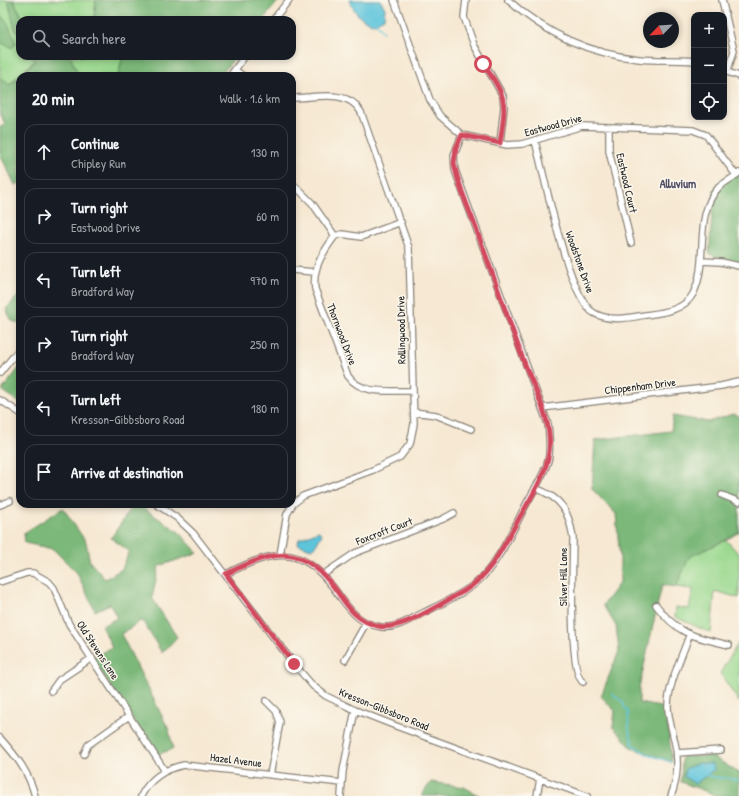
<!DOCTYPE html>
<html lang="en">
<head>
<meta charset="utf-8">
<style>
	:root { --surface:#171b24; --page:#20242c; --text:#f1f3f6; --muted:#9ea1a6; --line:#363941 }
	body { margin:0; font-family:"Patrick Hand",sans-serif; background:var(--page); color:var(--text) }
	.controls { position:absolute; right:12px; top:12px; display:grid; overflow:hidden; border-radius:8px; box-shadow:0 2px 6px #0003 }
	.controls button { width:36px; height:36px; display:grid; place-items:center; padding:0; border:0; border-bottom:1px solid var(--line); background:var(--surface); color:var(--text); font:20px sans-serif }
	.compass { position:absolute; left:643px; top:12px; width:36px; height:36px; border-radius:50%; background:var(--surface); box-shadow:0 2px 6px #0003; rotate:245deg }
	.stop { position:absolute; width:12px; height:12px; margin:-9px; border:3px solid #d1495b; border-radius:50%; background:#fff }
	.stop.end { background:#d1495b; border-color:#fff; box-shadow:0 1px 4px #0008 }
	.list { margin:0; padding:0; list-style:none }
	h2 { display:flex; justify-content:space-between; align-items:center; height:52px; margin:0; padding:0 16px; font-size:17px }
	h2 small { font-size:13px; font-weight:400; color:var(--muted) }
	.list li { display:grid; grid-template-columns:26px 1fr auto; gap:12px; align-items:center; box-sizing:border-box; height:56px; margin:0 8px 8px; padding:0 8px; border:1px solid var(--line); border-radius:12px }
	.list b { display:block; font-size:15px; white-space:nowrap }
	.list p { margin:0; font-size:13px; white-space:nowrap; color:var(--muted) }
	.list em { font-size:13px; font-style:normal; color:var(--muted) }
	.icon { flex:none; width:22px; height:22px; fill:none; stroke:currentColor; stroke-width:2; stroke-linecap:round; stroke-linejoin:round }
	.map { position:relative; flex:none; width:739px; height:796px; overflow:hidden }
	.search { position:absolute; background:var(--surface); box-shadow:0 2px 6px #0003; left:16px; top:16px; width:280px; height:44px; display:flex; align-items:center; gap:10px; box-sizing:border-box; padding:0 14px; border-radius:12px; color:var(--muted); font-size:15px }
	.panel { position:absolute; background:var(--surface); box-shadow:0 2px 6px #0003; left:16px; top:72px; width:280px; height:436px; border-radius:12px }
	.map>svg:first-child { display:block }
</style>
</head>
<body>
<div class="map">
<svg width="739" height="796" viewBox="0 0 739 796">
	<rect width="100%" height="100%" fill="#fbf7ec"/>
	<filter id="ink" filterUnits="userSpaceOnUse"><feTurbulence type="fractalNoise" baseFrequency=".025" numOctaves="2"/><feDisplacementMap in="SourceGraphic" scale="8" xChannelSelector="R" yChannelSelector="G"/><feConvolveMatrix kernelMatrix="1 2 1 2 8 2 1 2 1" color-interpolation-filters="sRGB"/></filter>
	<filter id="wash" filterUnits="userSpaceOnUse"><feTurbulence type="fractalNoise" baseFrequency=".012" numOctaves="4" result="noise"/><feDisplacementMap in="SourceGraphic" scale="16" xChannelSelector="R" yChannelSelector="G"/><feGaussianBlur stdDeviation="0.9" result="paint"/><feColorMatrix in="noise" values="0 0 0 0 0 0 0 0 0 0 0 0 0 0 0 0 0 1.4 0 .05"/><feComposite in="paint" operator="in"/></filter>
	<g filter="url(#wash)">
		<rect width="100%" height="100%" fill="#f6e8d2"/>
		<path fill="#9ad88e" stroke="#5b7a55" d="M 0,0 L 8,0 L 15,29 L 20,36 L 20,56 L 32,56 L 35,60 L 9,85 L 0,78 Z
			M 13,0 L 96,0 L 94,20 L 24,20 Z
			M 70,56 L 123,56 L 118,76 L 78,76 Z
			M 726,540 L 739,554 L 739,598 L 715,591 L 711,633 L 675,617 L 676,607 L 689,609 L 693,589 L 676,587 L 688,557 Z
			M 739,642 L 739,702 L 720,673 Z"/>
		<path fill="#7bb879" stroke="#4c6a4a" d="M 8,0 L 13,0 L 24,20 L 20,20 L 20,36 L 15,29 Z
			M 96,0 L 279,0 L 263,20 L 94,20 Z
			M 0,15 L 8,24 L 16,43 L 12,48 L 0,42 Z
			M 32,56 L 70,56 L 78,74 L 78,76 L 20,76 L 20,183 L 15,185 L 0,154 L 0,127 L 5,125 L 0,113 L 0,78 L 10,85 L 35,61 Z
			M 123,56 L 236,56 L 220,76 L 118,76 Z
			M 739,169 L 739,266 L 709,254 L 714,189 Z
			M 20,294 L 20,324 L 12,321 L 6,309 Z
			M 20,367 L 20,403 L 2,390 Z
			M 733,414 L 739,416 L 739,532 L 726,540 L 689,557 L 676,587 L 662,585 L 639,688 L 639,703 L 666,708 L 672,762 L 632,748 L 613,727 L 615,711 L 601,696 L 619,651 L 616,626 L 603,605 L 620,582 L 620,559 L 616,514 L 592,489 L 595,440 L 671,431 L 673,416 L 708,422 Z
			M 134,504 L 137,504 L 179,532 L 198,553 L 159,566 L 152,598 L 177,637 L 162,653 L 142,620 L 121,634 L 169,730 L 173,749 L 156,755 L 92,658 L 112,647 L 102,626 L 117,618 L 110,604 L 95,611 L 77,573 L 53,549 L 25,543 L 24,533 L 63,508 L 86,542 L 90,562 L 105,579 L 122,569 L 129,551 L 111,538 Z
			M 712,756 L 739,773 L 739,796 L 713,796 L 713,794 L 681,782 L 682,757 Z
			M 431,782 L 464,787 L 480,796 L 421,796 Z"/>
		<path fill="#5dc4da" stroke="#3c707b" d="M 349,0 L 380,0 L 385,8 L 384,18 L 373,24 C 360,19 355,13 349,0 Z
			M 319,531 L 322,534 L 316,545 L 311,549 L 298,544 L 299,539 Z
			M 699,763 L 712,764 L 715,769 L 695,784 L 684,777 L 685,769 Z"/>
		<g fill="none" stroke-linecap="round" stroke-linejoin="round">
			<path stroke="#5dc4da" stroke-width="1.5" d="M 376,22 L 383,32
				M 612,694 L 623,702 L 624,707 L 628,711 L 629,730 L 633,745 L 647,754 L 671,762
				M 706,775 C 718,780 729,776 739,781"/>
		</g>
	</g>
	<g filter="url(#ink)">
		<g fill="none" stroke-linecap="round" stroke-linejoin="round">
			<g stroke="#898277" stroke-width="8">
				<path id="minor" d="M 394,0 L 430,100 L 440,116 L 462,135 L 507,145 L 522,144 L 582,126 L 693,130 L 706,135 L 736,175
					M 466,0 L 464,17 L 474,45 L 503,96 L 504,107 L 500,143
					M 508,0 C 545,33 590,54 639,59 C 657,61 676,59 694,61
					M 722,0 L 734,51 L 727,72
					M 273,20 L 289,0
					M 235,70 L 243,76
					M 724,71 L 739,76
					M 230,76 L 245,56
					M 609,127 L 609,151 L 631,243
					M 535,141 C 544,173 568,299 594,313 C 609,322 629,318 645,315 C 661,313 684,311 693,294 C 710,261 692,216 719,187 C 725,182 733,178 739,173
					M 292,183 L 312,203 L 335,236
					M 335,236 C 323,252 312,269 315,289 L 348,376 C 362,396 391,390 413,391
					M 335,236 L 342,234 L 361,237 L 401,222
					M 702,261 L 721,262 L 739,266
					M 292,270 L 314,272
					M 0,373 L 20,348
					M 0,400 L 20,413
					M 542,408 L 721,386 L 739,382
					M 414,412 L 436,415 L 471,429
					M 535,488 C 562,498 569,511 573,538 C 573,558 568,675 583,682
					M 722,495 L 739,502
					M 156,504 L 177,518 L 193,533 L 294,664 L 313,686 L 326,696 L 355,710 L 396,726 L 587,796
					M 0,505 L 10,501
					M 280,555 L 287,514 L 293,504 L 303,496 L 373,470 L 400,457 L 410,444 L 414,424 L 409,248 L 361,112 C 348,88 315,98 292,98
					M 226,574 C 280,547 304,545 341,598 C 352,613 361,624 381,627 C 396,629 411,619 423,613 C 441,604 461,595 476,583 C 498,565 514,527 528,501 C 535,488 544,475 548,461 C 551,449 549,436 548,424 L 455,170 L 454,155 L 462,135
					M 324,574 L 355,553 L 443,519 L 454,513
					M 0,582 L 27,573 L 33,573 L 49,582 L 54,588 L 69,624 L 165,771
					M 656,605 C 678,635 695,637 729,645
					M 345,660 L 366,623
					M 51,691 L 59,680 L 92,658
					M 266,701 L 276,711 L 280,722 L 270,775
					M 0,738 C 16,756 29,772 35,796
					M 677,753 L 721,750
					M 84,754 L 88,745 L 129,716
					M 141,796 C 150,778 164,769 184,765 L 342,783
					M 341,796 L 343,771 L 355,710
					M 537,796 L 540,779
					M 671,796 C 678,779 679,757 674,739 C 672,728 668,718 668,706 C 668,685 682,656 689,636"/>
			</g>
			<use href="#minor" stroke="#fff" stroke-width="5.5"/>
		</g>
	</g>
	<g fill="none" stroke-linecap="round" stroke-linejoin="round" filter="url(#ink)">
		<path stroke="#d1495b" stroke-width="5" d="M 294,664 L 226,574 C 276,549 303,543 339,594 C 350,610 358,621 378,626 C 401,632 443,602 464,591 C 489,576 502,549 516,524 C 528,502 546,477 549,452 C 553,421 535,391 524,362 C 508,319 493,275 477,231 C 469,209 458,186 454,163 L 456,148 L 462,135 L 500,143 C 506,102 508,98 483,64"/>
	</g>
	<g text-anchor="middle" stroke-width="3" stroke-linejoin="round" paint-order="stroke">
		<g font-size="11" fill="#1c1c1c" stroke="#fbf7ec">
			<text transform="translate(553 125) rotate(-15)" y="4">Eastwood Drive</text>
			<text transform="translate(627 183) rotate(77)" y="4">Eastwood Court</text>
			<text transform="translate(580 262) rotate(70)" y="4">Woodstone Drive</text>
			<text transform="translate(401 330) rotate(-91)" y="4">Rollingwood Drive</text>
			<text transform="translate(342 334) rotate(69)" y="4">Thornwood Drive</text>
			<text transform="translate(640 386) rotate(-7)" y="4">Chippenham Drive</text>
			<text transform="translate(384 531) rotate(-21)" y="4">Foxcroft Court</text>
			<text transform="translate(563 577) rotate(-90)" y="4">Silver Hill Lane</text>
			<text transform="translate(98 650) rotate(57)" y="4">Old Stevens Lane</text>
			<text transform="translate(384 709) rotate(22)" y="4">Kresson-Gibbsboro Road</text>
			<text transform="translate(236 760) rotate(7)" y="4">Hazel Avenue</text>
		</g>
		<g font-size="12" font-weight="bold" fill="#534f67" stroke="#fbf7ec">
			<text x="678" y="188">Alluvium</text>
		</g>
	</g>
</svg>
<div class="controls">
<button>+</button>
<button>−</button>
<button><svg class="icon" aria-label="locate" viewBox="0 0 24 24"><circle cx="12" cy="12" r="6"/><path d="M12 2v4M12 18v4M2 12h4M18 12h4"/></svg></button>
</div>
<svg class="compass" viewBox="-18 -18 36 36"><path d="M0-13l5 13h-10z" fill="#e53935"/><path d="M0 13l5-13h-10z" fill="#9ea1a6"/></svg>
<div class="stop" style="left:483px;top:64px"></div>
<div class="stop end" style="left:294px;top:664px"></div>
<div class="search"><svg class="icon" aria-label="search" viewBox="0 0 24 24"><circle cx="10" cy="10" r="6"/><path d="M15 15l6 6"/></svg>Search here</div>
<section class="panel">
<h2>20 min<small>Walk · 1.6 km</small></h2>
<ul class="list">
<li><svg class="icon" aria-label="ahead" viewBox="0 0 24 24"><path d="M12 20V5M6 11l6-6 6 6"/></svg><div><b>Continue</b><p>Chipley Run</p></div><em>130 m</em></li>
<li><svg class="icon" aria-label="right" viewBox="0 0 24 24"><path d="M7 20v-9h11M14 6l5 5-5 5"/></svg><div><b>Turn right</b><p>Eastwood Drive</p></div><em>60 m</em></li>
<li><svg class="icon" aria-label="left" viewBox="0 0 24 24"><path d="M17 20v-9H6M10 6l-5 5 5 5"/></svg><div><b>Turn left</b><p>Bradford Way</p></div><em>970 m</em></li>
<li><svg class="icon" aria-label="right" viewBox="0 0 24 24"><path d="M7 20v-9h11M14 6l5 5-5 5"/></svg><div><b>Turn right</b><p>Bradford Way</p></div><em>250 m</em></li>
<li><svg class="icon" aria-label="left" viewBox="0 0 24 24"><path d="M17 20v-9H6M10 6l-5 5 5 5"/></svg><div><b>Turn left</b><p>Kresson-Gibbsboro Road</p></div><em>180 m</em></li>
<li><svg class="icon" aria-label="arrive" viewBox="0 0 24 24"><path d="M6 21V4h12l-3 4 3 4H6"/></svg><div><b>Arrive at destination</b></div></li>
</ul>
</section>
</div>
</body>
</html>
